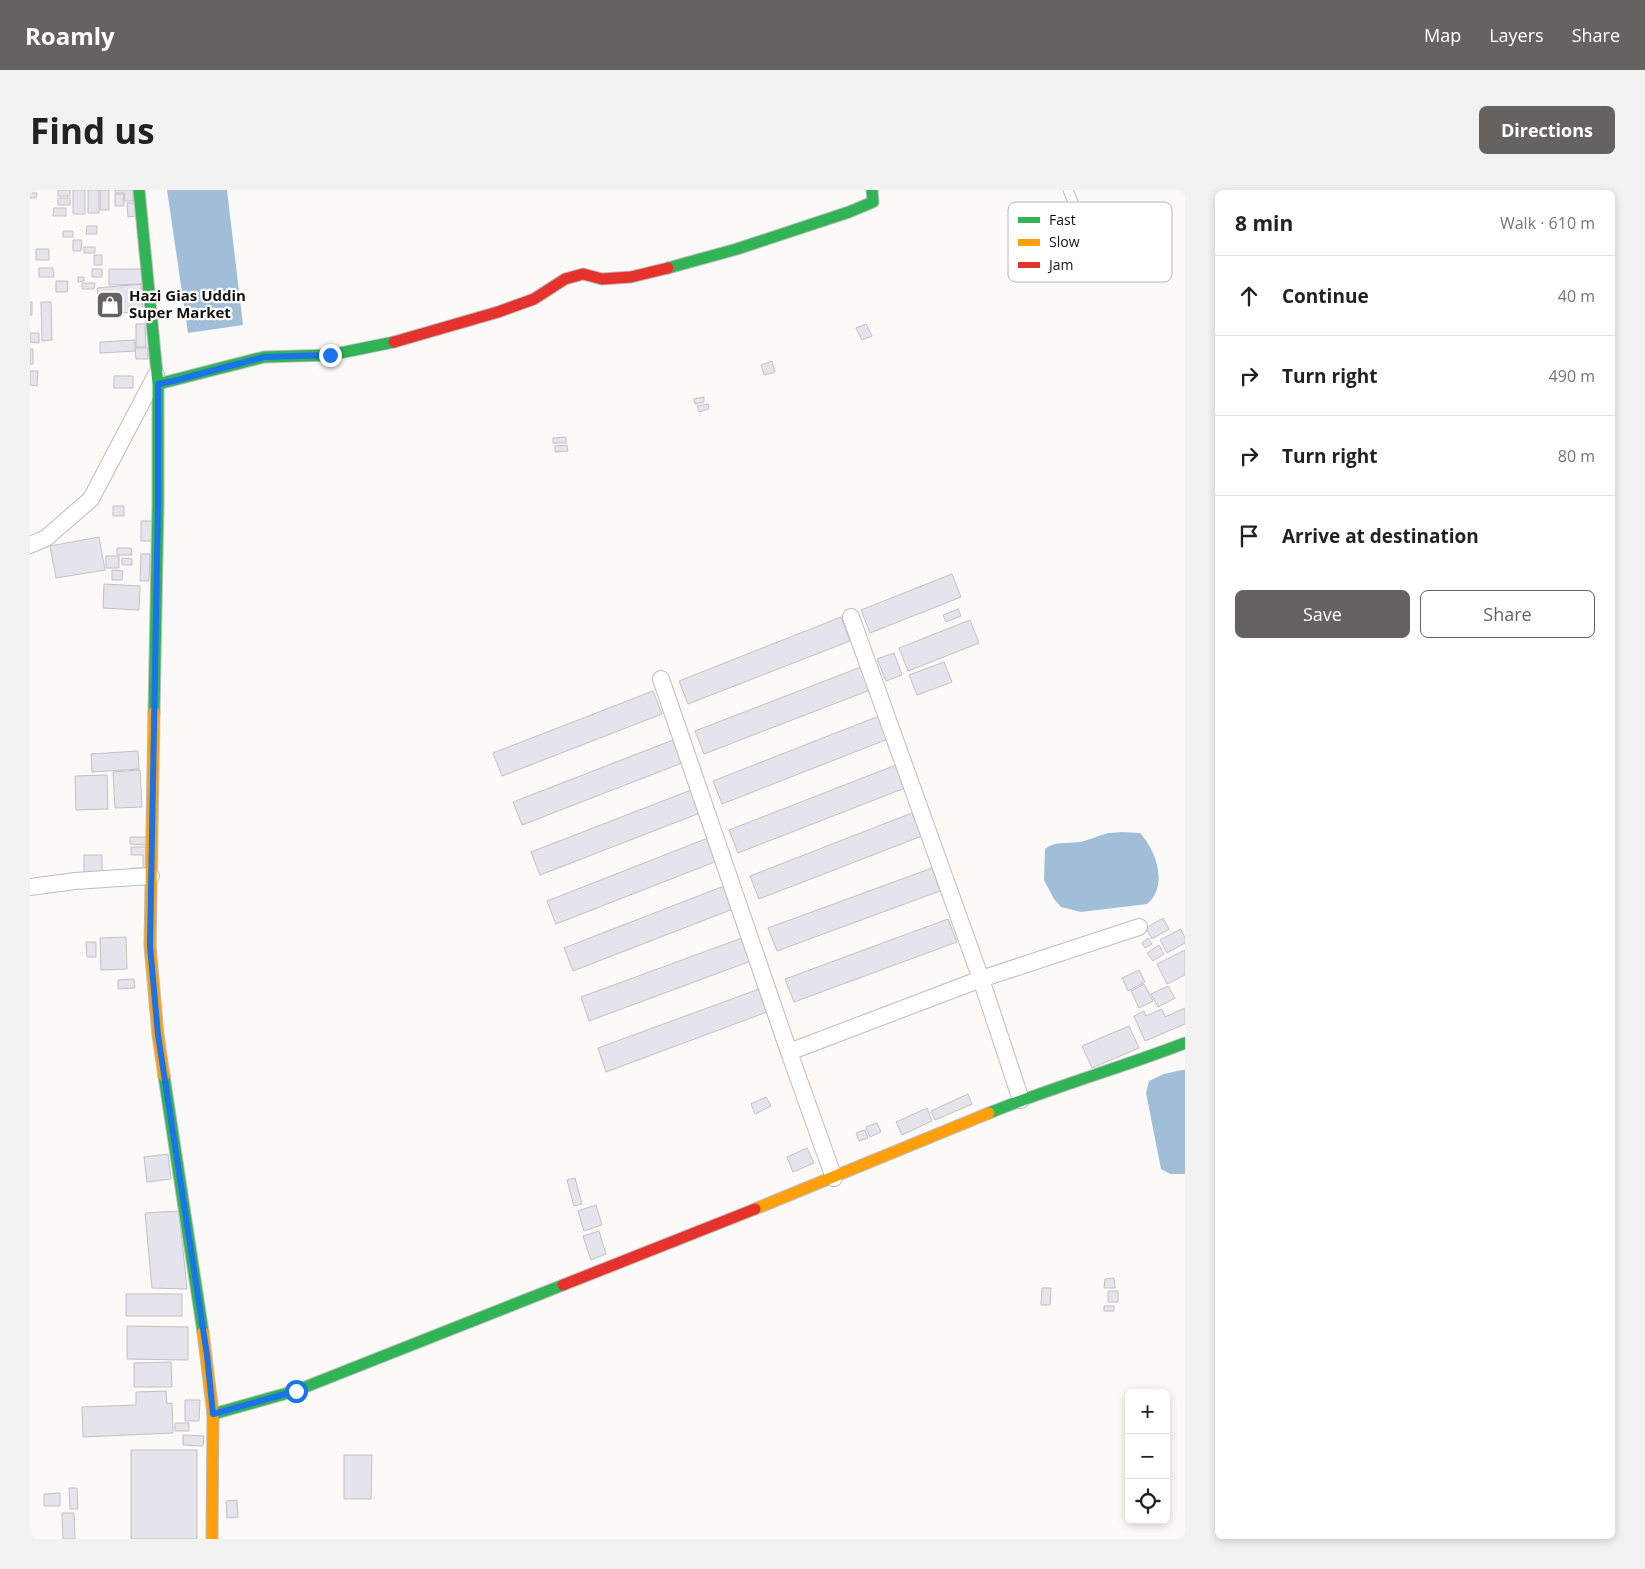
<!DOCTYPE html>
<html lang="en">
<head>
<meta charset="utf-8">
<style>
	:root { --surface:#fff; --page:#f2f2f2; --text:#222; --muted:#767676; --line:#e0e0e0; --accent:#646361 }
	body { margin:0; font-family:"Open Sans",sans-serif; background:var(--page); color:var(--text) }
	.controls { position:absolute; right:15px; bottom:15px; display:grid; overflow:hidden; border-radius:8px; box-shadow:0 2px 8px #0003 }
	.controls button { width:45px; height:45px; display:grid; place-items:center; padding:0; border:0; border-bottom:1px solid var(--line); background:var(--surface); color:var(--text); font:25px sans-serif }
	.stop { position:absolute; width:15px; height:15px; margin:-11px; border:4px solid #1a73e8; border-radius:50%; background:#fff }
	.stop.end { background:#1a73e8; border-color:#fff; box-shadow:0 1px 5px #0008 }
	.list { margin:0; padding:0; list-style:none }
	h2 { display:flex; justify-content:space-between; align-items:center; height:65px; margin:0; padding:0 20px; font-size:21px }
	h2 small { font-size:16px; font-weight:400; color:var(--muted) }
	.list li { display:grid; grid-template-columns:32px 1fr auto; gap:15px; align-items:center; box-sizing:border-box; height:80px; padding:0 20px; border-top:1px solid var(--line) }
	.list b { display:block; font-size:19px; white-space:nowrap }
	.list em { font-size:16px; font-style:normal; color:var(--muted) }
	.actions { display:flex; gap:10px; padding:15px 20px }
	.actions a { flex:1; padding:11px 0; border:1px solid var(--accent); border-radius:8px; text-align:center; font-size:18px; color:var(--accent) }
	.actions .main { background:var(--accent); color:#fff }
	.icon { flex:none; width:28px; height:28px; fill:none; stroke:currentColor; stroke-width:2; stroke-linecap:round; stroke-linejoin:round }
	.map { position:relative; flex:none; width:1155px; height:1349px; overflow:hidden; border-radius:8px }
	header { display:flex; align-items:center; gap:30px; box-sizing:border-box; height:70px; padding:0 25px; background:var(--accent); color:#fff }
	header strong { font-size:24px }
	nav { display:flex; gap:28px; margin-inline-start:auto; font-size:18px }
	.intro { display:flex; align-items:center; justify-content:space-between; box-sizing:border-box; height:120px; padding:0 30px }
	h1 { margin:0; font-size:35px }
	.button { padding:12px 22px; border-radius:8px; background:var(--accent); color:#fff; font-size:18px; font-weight:700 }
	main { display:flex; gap:30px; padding:0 30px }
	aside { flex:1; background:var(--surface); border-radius:8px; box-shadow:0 2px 8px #0003 }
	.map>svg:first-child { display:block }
</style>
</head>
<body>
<header>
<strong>Roamly</strong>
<nav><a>Map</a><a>Layers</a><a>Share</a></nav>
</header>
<div class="intro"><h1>Find us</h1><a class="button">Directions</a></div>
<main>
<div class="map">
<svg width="1155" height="1349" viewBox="0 0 1155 1349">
	<rect width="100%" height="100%" fill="#fcfaf8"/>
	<path fill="#a0bed8" d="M 137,0 L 197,0 L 213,135 L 158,143 Z
		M 1091,642 L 1110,643 C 1126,660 1139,696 1117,714 L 1051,722 L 1031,717 L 1024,709 L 1014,690 L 1015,659 C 1024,651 1037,654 1049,652 C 1058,651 1066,646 1075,644 C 1080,642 1086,643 1091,642 Z
		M 1152,880 L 1155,880 L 1155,984 L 1140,984 L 1131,979 L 1116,903 L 1119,891 L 1134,884 Z"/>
	<path fill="#e5e4ec" stroke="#c2c1c1" d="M 28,0 L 40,0 L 40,6 L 28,6 Z
		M 43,0 L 55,0 L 55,24 L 43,24 Z
		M 58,0 L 69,0 L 69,23 L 58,23 Z
		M 70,0 L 79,0 L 79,20 L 70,20 Z
		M 85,0 L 103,0 L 103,11 L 94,11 L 94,3 L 85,3 Z
		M 0,3 L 7,3 L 6,8 L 0,8 Z
		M 85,4 L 94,4 L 94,16 L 85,16 Z
		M 28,8 L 40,8 L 40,15 L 28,15 Z
		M 97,13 L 106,13 L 107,26 L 98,27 Z
		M 24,18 L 36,18 L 36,26 L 23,26 Z
		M 57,36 L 67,36 L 67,44 L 56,44 Z
		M 33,41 L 43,41 L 43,47 L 33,47 Z
		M 43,50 L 52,50 L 51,61 L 43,61 Z
		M 54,57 L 65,57 L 65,63 L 54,63 Z
		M 6,59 L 19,59 L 19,70 L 6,70 Z
		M 64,65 L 72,65 L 72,75 L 64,75 Z
		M 9,78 L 23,78 L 24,87 L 9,87 Z
		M 62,79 L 72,79 L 72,87 L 62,87 Z
		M 79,79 L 113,79 L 113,94 L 79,95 Z
		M 48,87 L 54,87 L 54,91 L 48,92 Z
		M 26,91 L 38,91 L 37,102 L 26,102 Z
		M 52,93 L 65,93 L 64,99 L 52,99 Z
		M 111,94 L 113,121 L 70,125 L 67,98 Z
		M 0,112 L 2,112 L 2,125 L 0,125 Z
		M 11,112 L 21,112 L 22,150 L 12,151 Z
		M 106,134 L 115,134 L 116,157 L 106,157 Z
		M 836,134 L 842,146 L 832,150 L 826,138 Z
		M 0,143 L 9,143 L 9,153 L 0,152 Z
		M 105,150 L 105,161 L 70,163 L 70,152 Z
		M 105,158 L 118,158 L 118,169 L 106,169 Z
		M 0,159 L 3,159 L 3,174 L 0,174 Z
		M 742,171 L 745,182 L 734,185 L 731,175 Z
		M 0,181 L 8,181 L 7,196 L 0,195 Z
		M 84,186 L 103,186 L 103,198 L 84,198 Z
		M 674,207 L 674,212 L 665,214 L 664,209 Z
		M 678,214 L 679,219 L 669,222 L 667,216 Z
		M 536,247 L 536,253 L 523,253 L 523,248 Z
		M 537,255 L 538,261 L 525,262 L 525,256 Z
		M 83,316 L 94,316 L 94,326 L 83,326 Z
		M 111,331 L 122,331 L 122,351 L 111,351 Z
		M 69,347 L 75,380 L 26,388 L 20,356 Z
		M 87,358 L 101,358 L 102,365 L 87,365 Z
		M 111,364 L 120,364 L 119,391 L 110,391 Z
		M 76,366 L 89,366 L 89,378 L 76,378 Z
		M 92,368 L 102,369 L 102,375 L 92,375 Z
		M 82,380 L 93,381 L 92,390 L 82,390 Z
		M 922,384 L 931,407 L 840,443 L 831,420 Z
		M 74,394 L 110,396 L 109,420 L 73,418 Z
		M 928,419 L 931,426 L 916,432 L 913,425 Z
		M 811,427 L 820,451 L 658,514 L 649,491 Z
		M 940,430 L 949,453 L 878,481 L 869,458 Z
		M 864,463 L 872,485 L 856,491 L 847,469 Z
		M 914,472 L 922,492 L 887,505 L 879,485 Z
		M 831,477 L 840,500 L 674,564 L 665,541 Z
		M 623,501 L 632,524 L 472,586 L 463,563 Z
		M 849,526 L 858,549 L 692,614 L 683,591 Z
		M 643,550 L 652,573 L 492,635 L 483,612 Z
		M 108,561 L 109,579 L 62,582 L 61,564 Z
		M 866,575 L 875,598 L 708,663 L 699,640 Z
		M 110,580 L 112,617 L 85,618 L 83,582 Z
		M 77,585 L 78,619 L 46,620 L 45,586 Z
		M 661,600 L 670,623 L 510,685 L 501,662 Z
		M 882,623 L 892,646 L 729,709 L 720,686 Z
		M 100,647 L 117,647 L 116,655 L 100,654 Z
		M 678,648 L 687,671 L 526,734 L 517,711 Z
		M 101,657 L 117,657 L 117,685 L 101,684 L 101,678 L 113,678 L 113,665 L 101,665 Z
		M 54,665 L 72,665 L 72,684 L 54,684 Z
		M 902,678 L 910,701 L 747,761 L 738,738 Z
		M 694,696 L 703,719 L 543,781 L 534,758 Z
		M 1133,728 L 1139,739 L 1122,749 L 1116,738 Z
		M 918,729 L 927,752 L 764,812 L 755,789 Z
		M 1151,739 L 1155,748 L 1155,753 L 1137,763 L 1130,750 Z
		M 96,747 L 97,779 L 71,780 L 70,748 Z
		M 712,748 L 721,771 L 559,831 L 551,807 Z
		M 1118,748 L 1122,754 L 1115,758 L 1112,753 Z
		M 56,752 L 66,752 L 66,767 L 57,767 Z
		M 1129,755 L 1134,764 L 1123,771 L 1117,763 Z
		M 1155,760 L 1155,785 L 1137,794 L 1127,774 Z
		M 1109,780 L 1115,792 L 1098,801 L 1092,788 Z
		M 104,789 L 105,798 L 88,799 L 88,790 Z
		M 1114,794 L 1123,811 L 1109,818 L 1101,801 Z
		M 1138,796 L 1145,808 L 1128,817 L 1121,804 Z
		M 729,799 L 737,822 L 576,882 L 568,858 Z
		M 1155,818 L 1155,834 L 1115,851 L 1104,826 L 1114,821 L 1116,826 L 1132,819 L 1135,827 Z
		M 1099,836 L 1109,858 L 1062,878 L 1052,856 Z
		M 938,904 L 942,914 L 905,930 L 901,921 Z
		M 736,907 L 741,916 L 725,924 L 721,914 Z
		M 897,918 L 902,931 L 872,945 L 866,932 Z
		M 847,933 L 851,942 L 840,947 L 836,937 Z
		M 835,940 L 838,948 L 829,951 L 826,943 Z
		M 777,958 L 784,973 L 763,982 L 757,967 Z
		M 138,964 L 141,989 L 117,992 L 114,967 Z
		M 545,988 L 552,1014 L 544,1016 L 537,990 Z
		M 566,1015 L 572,1035 L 554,1041 L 548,1021 Z
		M 149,1021 L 157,1099 L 122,1098 L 115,1023 Z
		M 569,1041 L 576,1064 L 561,1070 L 553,1046 Z
		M 1084,1088 L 1085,1098 L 1074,1098 L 1075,1089 Z
		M 1012,1098 L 1021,1098 L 1020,1115 L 1011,1115 Z
		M 1078,1101 L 1088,1101 L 1088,1112 L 1078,1112 Z
		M 96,1104 L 152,1104 L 152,1126 L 96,1126 Z
		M 1074,1116 L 1084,1116 L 1084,1121 L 1074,1121 Z
		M 97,1136 L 158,1137 L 158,1170 L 97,1169 Z
		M 141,1172 L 142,1197 L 104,1197 L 104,1173 Z
		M 136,1201 L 137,1214 L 142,1213 L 143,1243 L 53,1247 L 52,1217 L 106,1215 L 106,1202 Z
		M 155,1210 L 170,1210 L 169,1231 L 155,1231 Z
		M 145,1233 L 159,1233 L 159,1241 L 145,1241 Z
		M 153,1245 L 174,1246 L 173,1256 L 153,1255 Z
		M 101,1260 L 167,1260 L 167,1349 L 101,1349 Z
		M 314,1265 L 342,1265 L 341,1309 L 314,1309 Z
		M 39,1298 L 47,1298 L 48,1319 L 40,1319 Z
		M 30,1303 L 30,1316 L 14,1316 L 14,1304 Z
		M 207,1310 L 208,1327 L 197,1328 L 196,1311 Z
		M 32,1323 L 44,1323 L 45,1349 L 33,1349 Z"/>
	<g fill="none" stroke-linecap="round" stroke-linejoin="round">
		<g stroke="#bebcbc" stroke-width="11">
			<path id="lane" d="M 1038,0 L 1063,57"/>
		</g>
		<g stroke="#bebcbc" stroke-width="18">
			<path id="street" d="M 0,355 L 16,348 L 61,309 L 126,185
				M 821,427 L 951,789 L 991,910
				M 631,489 L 759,862 L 951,789 L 1109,737
				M 0,697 L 45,691 L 121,686
				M 759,862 L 804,988"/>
		</g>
		<g stroke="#bebcbc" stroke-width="13">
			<path id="fast" d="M 109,0 L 128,194 L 128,315 L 124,522
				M 638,78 L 707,59 L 819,22 L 843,12 L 842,0
				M 128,194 L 234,167 L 300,165 L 364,152
				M 134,886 L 173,1142
				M 959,923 C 1023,897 1090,878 1155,853
				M 183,1224 L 265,1201 L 533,1095"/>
		</g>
		<g stroke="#bebcbc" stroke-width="13">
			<path id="slow" d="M 124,522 L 120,756 L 128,845 L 134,886
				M 725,1019 L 959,923
				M 173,1142 L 183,1224 L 182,1349"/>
		</g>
		<g stroke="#bebcbc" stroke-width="13">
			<path id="jam" d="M 364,152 L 468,122 L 504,109 L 535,89 L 553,84 L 572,89 L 601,87 L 638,78
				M 533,1095 L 725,1019"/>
		</g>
		<use href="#lane" stroke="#fffefe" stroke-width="9"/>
		<use href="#street" stroke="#fffefe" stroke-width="16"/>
		<use href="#fast" stroke="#30b455" stroke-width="11"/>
		<use href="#slow" stroke="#ff9f0a" stroke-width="11"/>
		<use href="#jam" stroke="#e5322d" stroke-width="11"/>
	</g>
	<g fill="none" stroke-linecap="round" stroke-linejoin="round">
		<path stroke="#1a73e8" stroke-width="6" d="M 266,1201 L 183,1224 L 177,1165 L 128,845 L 120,756 L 128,315 L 128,194 L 143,191 L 234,167 L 300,165"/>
	</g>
	<defs>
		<g id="shop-square" transform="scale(1.4375)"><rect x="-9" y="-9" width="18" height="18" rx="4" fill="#646361" stroke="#fff"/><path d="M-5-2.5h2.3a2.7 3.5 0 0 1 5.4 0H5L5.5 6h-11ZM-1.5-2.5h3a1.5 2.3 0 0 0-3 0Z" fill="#fff"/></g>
	</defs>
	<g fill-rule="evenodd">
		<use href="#shop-square" x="80" y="115"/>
	</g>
	<g text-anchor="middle" stroke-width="4.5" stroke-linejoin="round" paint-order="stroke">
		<g font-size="15" font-weight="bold" fill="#121110" stroke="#fff" text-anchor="start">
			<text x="99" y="111">Hazi Gias Uddin<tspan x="99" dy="17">Super Market</tspan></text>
		</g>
	</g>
	<rect x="978" y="12" width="164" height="80" rx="8" fill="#fff" stroke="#b8b8b7" stroke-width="1"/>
	<rect x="988" y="27" width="22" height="6" fill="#30b455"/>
	<rect x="988" y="49" width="22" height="7" fill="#ff9f0a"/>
	<rect x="988" y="72" width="22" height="6" fill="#e5322d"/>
	<g font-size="14" fill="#121110">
		<text x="1019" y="35">Fast</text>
		<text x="1019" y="57">Slow</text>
		<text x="1019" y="80">Jam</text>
	</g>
</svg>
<div class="controls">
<button>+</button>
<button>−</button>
<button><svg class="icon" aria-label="locate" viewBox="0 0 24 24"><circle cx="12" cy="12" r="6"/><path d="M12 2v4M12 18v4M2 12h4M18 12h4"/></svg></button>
</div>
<div class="stop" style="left:266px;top:1201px"></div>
<div class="stop end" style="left:300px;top:165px"></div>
</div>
<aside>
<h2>8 min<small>Walk · 610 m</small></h2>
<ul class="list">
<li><svg class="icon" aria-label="ahead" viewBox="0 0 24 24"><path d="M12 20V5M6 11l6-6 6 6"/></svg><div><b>Continue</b></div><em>40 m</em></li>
<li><svg class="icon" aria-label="right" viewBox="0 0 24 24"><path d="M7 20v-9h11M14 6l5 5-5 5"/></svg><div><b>Turn right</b></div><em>490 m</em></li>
<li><svg class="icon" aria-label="right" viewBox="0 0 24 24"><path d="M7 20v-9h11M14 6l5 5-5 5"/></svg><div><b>Turn right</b></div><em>80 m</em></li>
<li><svg class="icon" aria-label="arrive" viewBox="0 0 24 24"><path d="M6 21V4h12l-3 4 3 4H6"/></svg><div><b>Arrive at destination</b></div></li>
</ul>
<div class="actions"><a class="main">Save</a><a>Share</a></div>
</aside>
</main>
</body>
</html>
